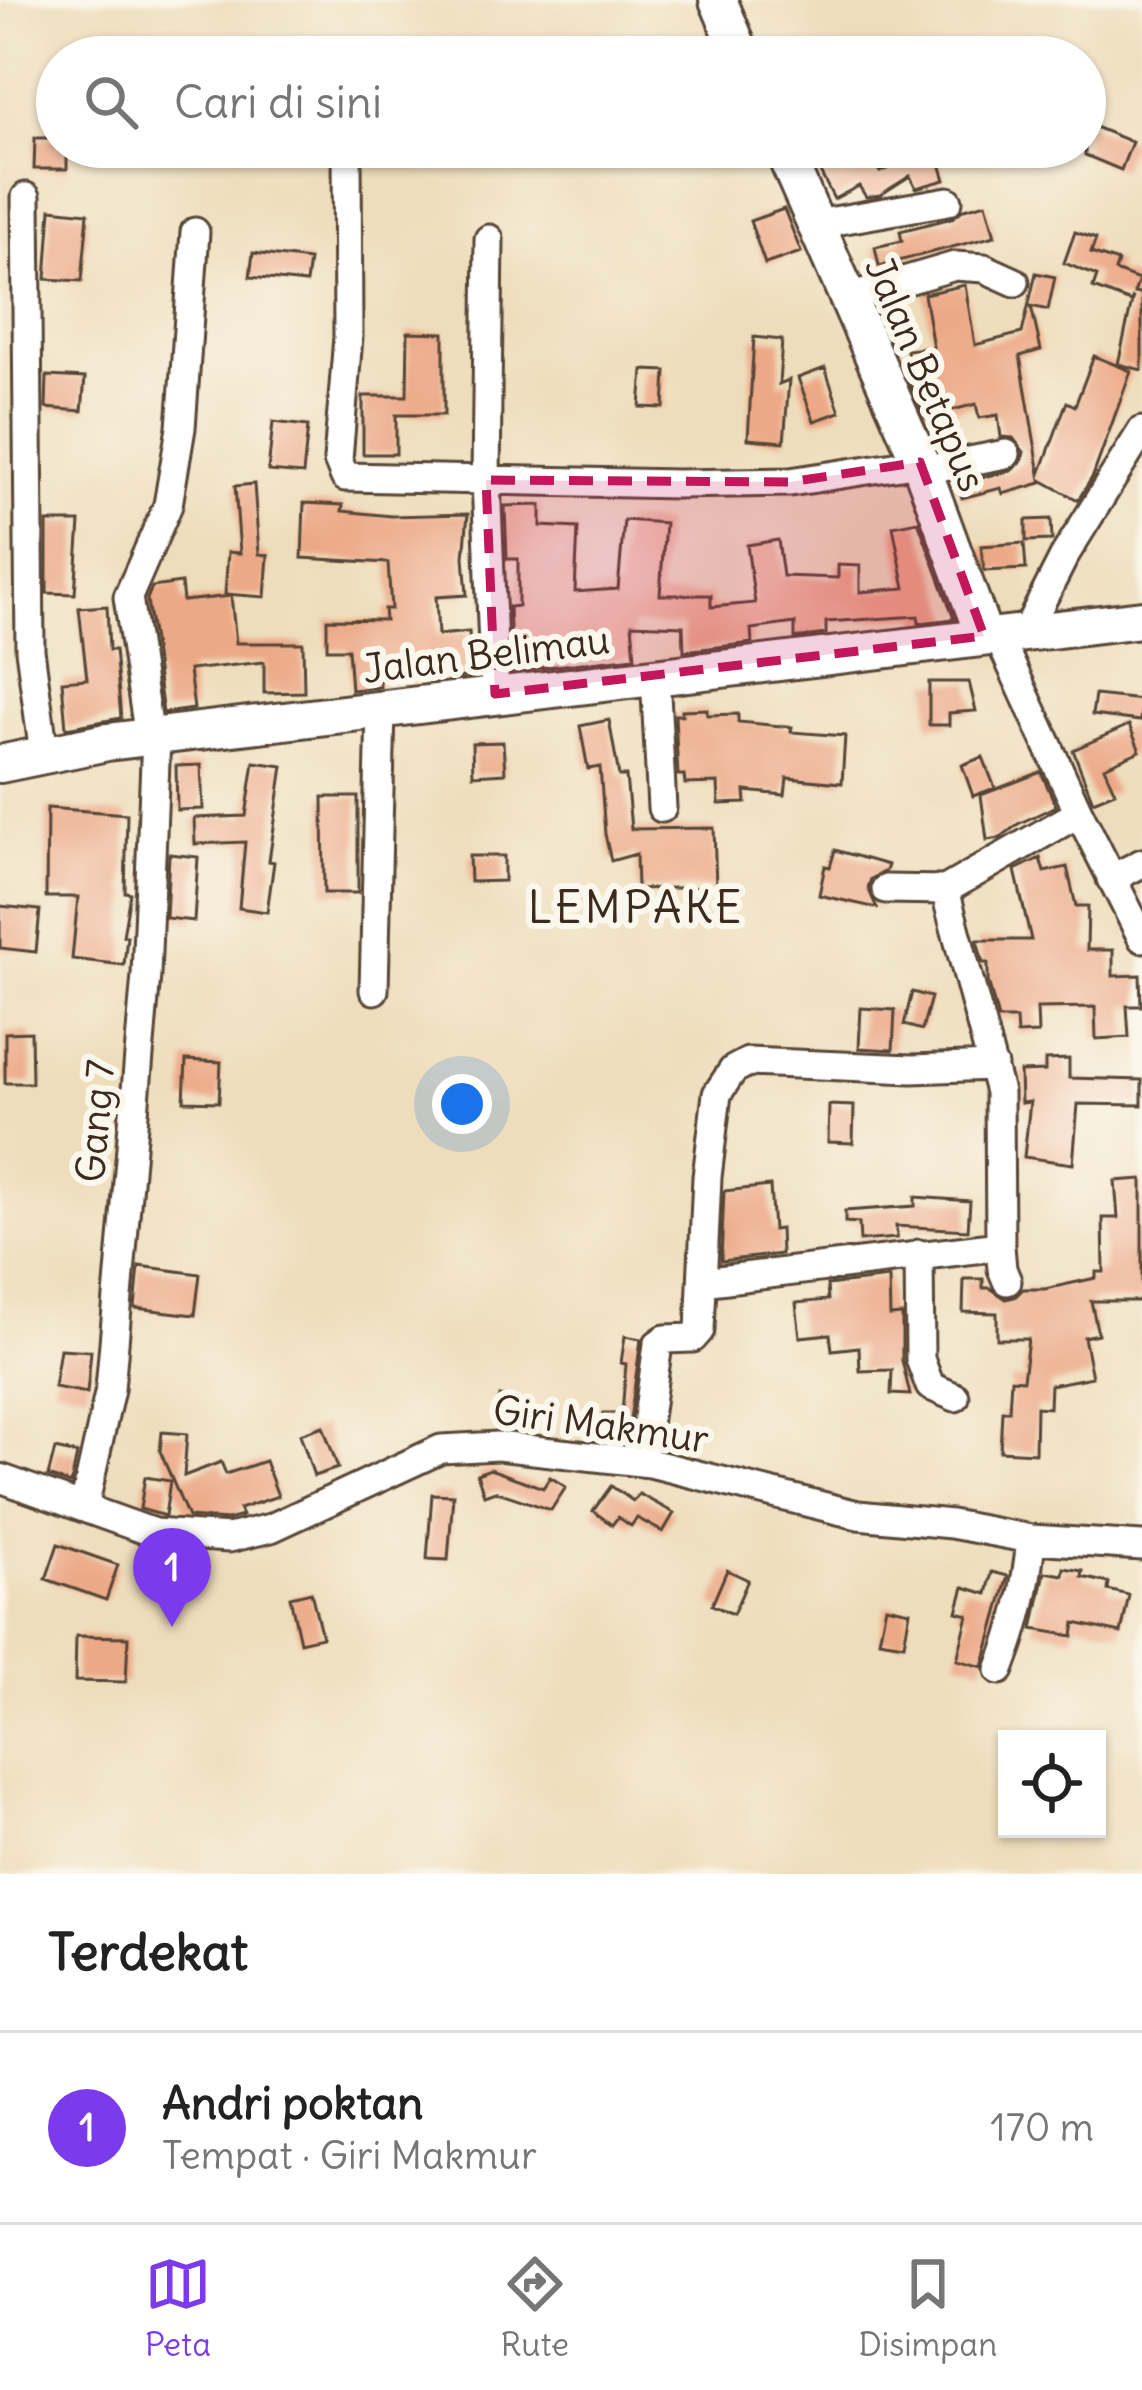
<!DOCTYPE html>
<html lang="id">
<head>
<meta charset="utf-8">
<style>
	:root { --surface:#fff; --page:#f2f2f2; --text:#222; --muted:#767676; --line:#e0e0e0; --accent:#7c3aed }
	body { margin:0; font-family:Delius,sans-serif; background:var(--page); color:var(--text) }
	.controls { position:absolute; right:36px; bottom:36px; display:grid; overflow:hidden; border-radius:0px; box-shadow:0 3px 9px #0004 }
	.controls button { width:108px; height:108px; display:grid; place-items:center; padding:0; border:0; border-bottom:3px solid var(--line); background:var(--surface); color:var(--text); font:60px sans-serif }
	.you { position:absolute; left:462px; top:1104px; width:42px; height:42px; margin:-30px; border:9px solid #fff; border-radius:50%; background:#1a73e8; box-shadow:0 0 0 18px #1a73e833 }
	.badge { display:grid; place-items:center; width:78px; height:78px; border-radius:50%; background:var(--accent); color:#fff; font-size:39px; font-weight:700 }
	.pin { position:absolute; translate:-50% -99px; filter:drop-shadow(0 3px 6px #0008) }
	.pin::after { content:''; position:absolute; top:63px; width:42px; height:36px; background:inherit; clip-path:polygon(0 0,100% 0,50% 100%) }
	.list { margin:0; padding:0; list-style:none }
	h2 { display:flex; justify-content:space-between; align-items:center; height:156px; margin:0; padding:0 48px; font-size:51px }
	h2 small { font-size:39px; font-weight:400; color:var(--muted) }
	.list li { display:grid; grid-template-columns:78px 1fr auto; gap:36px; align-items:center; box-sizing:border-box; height:192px; padding:0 48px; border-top:3px solid var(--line) }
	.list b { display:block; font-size:45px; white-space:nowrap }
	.list p { margin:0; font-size:39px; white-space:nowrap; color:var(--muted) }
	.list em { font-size:39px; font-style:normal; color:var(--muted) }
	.icon { flex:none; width:66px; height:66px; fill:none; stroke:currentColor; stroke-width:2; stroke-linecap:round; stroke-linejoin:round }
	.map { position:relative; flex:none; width:1142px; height:1874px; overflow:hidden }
	.search { position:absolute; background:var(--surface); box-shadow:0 3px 9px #0004; left:36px; right:36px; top:36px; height:132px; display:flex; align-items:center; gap:30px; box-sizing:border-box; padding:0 42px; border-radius:66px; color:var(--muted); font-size:45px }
	.sheet { height:348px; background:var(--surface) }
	nav { display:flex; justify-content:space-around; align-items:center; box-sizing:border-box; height:168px; border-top:3px solid var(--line); background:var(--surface); font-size:33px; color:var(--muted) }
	nav a { display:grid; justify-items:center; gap:6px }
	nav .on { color:var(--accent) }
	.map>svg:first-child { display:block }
</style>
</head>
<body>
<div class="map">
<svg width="1142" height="1874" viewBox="0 0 1142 1874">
	<rect width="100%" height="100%" fill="#fbf7ec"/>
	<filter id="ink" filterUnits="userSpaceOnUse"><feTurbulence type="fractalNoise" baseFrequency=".00833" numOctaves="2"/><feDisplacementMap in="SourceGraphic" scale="24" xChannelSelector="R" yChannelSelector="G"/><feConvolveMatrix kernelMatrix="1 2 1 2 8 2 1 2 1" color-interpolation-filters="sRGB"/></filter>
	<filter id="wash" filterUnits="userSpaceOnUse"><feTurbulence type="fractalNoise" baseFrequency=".004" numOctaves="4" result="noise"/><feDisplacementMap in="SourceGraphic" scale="48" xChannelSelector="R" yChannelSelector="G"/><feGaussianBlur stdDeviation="2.7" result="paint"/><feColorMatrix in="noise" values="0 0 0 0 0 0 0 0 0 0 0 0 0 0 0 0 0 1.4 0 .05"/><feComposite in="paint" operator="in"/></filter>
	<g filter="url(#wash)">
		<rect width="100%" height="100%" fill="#edb"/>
		<g id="blocks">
			<path fill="#eca987" d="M 1085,123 L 1132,142 L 1121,170 L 1085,155 Z
				M 35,138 L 57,138 L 57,147 L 67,147 L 67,169 L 34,169 Z
				M 857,147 L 864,147 L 880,172 L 935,147 L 945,180 L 916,188 L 910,176 L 880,195 L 866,197 L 859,186 L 834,199 L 820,172 Z
				M 986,203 L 995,236 L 879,266 L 875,247 L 902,241 L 900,231 L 952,218 L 964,209 Z
				M 51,209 L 88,213 L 82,281 L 46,279 Z
				M 784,209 L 801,252 L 765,264 L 750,221 Z
				M 1075,232 L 1096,239 L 1091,253 L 1118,262 L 1115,271 L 1139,280 L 1134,293 L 1142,294 L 1142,370 L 1118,364 L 1133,297 L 1131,302 L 1093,288 L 1097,276 L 1064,263 Z
				M 253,253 L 309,260 L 306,283 L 250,277 Z
				M 1036,273 L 1055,277 L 1048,310 L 1031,306 L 1041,350 L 1020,356 L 1040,474 L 1064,409 L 1067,402 L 1075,406 L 1094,356 L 1131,371 L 1093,476 L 1078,500 L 1041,480 L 1041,483 L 1003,494 L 1001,488 L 962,498 L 958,482 L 1011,471 L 1022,461 L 1024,452 L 1013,438 L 1001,437 L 998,415 L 979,418 L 976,404 L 925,417 L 910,384 L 907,350 L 933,347 L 924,294 L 965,285 L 975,345 L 1022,333 Z
				M 408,332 L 444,333 L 444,415 L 396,415 L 396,454 L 363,454 L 363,396 L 407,396 Z
				M 754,337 L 782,340 L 779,384 L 789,380 L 784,442 L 748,439 Z
				M 825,368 L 840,412 L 814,421 L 798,378 Z
				M 643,370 L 666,371 L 664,408 L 640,407 Z
				M 47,376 L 85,378 L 82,411 L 46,408 Z
				M 273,422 L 308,426 L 303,474 L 268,471 Z
				M 254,484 L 259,554 L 268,555 L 265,597 L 225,594 L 228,552 L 240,553 L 235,486 Z
				M 304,503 L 343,505 L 342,511 L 391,516 L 468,514 L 464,557 L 467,595 L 436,597 L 438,635 L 469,632 L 472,676 L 449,679 L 448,665 L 379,669 L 380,687 L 351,690 L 348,649 L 327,649 L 327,619 L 385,620 L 384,609 L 391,609 L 388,563 L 302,558 Z
				M 541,505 L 541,526 L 578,528 L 575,592 L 618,589 L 624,520 L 665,523 L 660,595 L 711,595 L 711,607 L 755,603 L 747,545 L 778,540 L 783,576 L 838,578 L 838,565 L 860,566 L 860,592 L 905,588 L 893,526 L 918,521 L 954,619 L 919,623 L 918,616 L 826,622 L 826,634 L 795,638 L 795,623 L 751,629 L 752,643 L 684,651 L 683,626 L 632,624 L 635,657 L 512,671 L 509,607 L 518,606 L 518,559 L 507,559 L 505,506 Z
				M 1051,519 L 1052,540 L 1026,541 L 1026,520 Z
				M 47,522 L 80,522 L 75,594 L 47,593 Z
				M 1024,543 L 1026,569 L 984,571 L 981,546 Z
				M 181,583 L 183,601 L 231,596 L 236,643 L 303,643 L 304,692 L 264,693 L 264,662 L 189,670 L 194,709 L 163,713 L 147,599 L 152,587 Z
				M 107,606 L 109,650 L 115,650 L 121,718 L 66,728 L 62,681 L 87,679 L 79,608 Z
				M 929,682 L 969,682 L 976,711 L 949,713 L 949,725 L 929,725 Z
				M 1095,695 L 1142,700 L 1140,721 L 1092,715 Z
				M 707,709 L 707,715 L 738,714 L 738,722 L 792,727 L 791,732 L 845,736 L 842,783 L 787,778 L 785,795 L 745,791 L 746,803 L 719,804 L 718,783 L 685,784 L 684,775 L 678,775 L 675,715 L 682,715 L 682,710 Z
				M 609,720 L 619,776 L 626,776 L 631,829 L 714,828 L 716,887 L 637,889 L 636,854 L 611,861 L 605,834 L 600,767 L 588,769 L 580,726 Z
				M 1129,725 L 1140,751 L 1104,767 L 1115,792 L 1093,801 L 1073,750 Z
				M 503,742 L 505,773 L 473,775 L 472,743 Z
				M 983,757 L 995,788 L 973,796 L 962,765 Z
				M 254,762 L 283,766 L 269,861 L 274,862 L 267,912 L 239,908 L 245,842 L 195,844 L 194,818 L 246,816 Z
				M 201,765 L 203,809 L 177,810 L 176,766 Z
				M 1041,772 L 1056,806 L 1018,824 L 1000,838 L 987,840 L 981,795 Z
				M 323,797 L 358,797 L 358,893 L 324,893 Z
				M 47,808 L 127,814 L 125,892 L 130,893 L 123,936 L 127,936 L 124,965 L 72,959 L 78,897 L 46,897 Z
				M 835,850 L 888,865 L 886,871 L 871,879 L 868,888 L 877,908 L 819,895 L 825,866 L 830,867 Z
				M 169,854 L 198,857 L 194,921 L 166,918 Z
				M 469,856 L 504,856 L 504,881 L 470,882 Z
				M 1040,858 L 1044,872 L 1067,867 L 1076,906 L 1088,906 L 1087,950 L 1113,950 L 1113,976 L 1140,975 L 1141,1006 L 1127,1006 L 1129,1037 L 1096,1039 L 1095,1007 L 1037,1008 L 1038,1033 L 1017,1034 L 1016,1019 L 998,1019 L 988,981 L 988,963 L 983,963 L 977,940 L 1031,940 L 1015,870 Z
				M 0,906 L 40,910 L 36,952 L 0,948 Z
				M 912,992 L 931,997 L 922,1030 L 904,1025 Z
				M 861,1008 L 895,1010 L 893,1050 L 859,1048 Z
				M 31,1032 L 32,1083 L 5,1083 L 5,1033 Z
				M 1069,1059 L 1069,1078 L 1142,1080 L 1142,1105 L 1078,1104 L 1073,1164 L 1024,1157 L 1030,1102 L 1021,1103 L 1020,1072 L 1045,1071 L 1045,1060 Z
				M 186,1060 L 221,1062 L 219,1102 L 184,1101 Z
				M 829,1105 L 854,1106 L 853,1143 L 828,1142 Z
				M 1142,1179 L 1142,1301 L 1091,1301 L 1098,1334 L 1084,1337 L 1092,1377 L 1050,1385 L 1049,1408 L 1036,1407 L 1035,1453 L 1000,1451 L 1002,1411 L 1009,1411 L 1011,1379 L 1023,1380 L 1028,1339 L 997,1339 L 997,1313 L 963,1312 L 964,1279 L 983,1279 L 983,1288 L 990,1288 L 1006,1299 L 1015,1297 L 1023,1289 L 1045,1289 L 1096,1278 L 1096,1272 L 1104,1272 L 1103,1218 L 1118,1218 L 1115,1181 Z
				M 770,1186 L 773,1230 L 780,1229 L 781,1254 L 721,1261 L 724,1191 Z
				M 915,1197 L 970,1201 L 968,1230 L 896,1226 L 897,1238 L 860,1241 L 859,1223 L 845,1222 L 845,1211 L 915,1206 Z
				M 139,1266 L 200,1274 L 195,1315 L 135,1308 Z
				M 889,1278 L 890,1316 L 902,1315 L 902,1360 L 910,1395 L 891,1394 L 892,1370 L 860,1371 L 859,1347 L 832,1350 L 830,1334 L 800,1337 L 796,1303 L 828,1300 L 827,1285 Z
				M 625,1336 L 641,1339 L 627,1442 L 602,1439 L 603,1413 L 622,1413 L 626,1364 L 621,1363 Z
				M 60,1349 L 91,1351 L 87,1393 L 54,1387 Z
				M 500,1396 L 521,1401 L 516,1424 L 494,1419 Z
				M 323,1426 L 338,1468 L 314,1476 L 300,1434 Z
				M 665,1429 L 686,1430 L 685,1451 L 662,1447 Z
				M 162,1432 L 187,1434 L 184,1476 L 221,1462 L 226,1474 L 265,1461 L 278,1496 L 239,1509 L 242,1516 L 227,1520 L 188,1517 L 160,1451 Z
				M 55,1449 L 77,1454 L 71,1484 L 48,1476 Z
				M 490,1469 L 543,1488 L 550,1477 L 566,1487 L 551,1510 L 495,1491 L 484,1495 L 477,1474 Z
				M 145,1477 L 170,1481 L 165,1516 L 140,1509 Z
				M 611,1486 L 633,1501 L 639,1494 L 674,1513 L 663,1532 L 637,1518 L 631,1526 L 618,1517 L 612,1525 L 593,1511 Z
				M 432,1494 L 453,1495 L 448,1560 L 427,1559 Z
				M 58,1544 L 118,1565 L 106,1600 L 46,1579 Z
				M 1064,1568 L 1083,1571 L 1082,1577 L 1109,1583 L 1108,1590 L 1129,1595 L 1121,1633 L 1075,1623 L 1073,1636 L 1033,1629 L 1045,1572 L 1063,1575 Z
				M 727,1570 L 748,1580 L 733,1614 L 712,1605 Z
				M 992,1572 L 1008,1576 L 983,1667 L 957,1660 L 968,1615 L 957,1612 L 964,1587 L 987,1594 Z
				M 311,1592 L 322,1637 L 300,1642 L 290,1597 Z
				M 886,1606 L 910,1611 L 904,1644 L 879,1640 Z
				M 76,1636 L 128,1637 L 126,1682 L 75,1681 Z"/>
		</g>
	</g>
	<g filter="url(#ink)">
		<use href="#blocks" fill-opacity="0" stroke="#564536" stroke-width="3"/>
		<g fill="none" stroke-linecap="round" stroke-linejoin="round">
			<g stroke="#564536" stroke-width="33">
				<path id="minor" d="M 347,147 L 348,337 L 338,460 L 345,477 L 677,484 L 790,482 L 920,462
					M 26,197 L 30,650 L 44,754
					M 817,224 L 948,201
					M 489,239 L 486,480 L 495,694
					M 849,297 L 955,266 L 984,268 L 1015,282
					M 923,470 L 1006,454
					M 1026,632 L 1066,553 L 1142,431
					M 997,634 L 1079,813 L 1142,938
					M 655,675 L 662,808
					M 149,738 L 128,597 L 168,505 L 181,428 L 195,232
					M 1111,879 L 1142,863
					M 886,889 L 945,890 L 1079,813
					M 374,990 L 381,710
					M 1000,1246 L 1002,1269 L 1007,1281
					M 919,1254 L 920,1359 L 930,1386 L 955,1397
					M 702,1282 L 1000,1246 L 999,1092 L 945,890
					M 642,1462 L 658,1344 L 665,1339 L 693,1338 L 700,1330 L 707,1177 L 717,1094 L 733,1070 L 748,1062 L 912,1069 L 993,1066
					M 0,1478 L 154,1533 L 229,1538 L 271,1528 L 441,1449 L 498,1446 L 650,1463 L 858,1515 L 951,1524 L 1031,1539 L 1142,1546
					M 84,1507 L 110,1389 L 146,975 L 156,738
					M 1000,1670 C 1017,1627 1027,1584 1031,1539"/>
			</g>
			<g stroke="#564536" stroke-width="42">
				<path id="tertiary" d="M 718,0 L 742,57
					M 782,147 L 920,462 L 984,636
					M 0,764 L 107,742 L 1142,619"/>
			</g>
			<use href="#minor" stroke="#fff" stroke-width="27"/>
			<use href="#tertiary" stroke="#fff" stroke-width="36"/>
		</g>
	</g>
	<path fill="#c2185b" fill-opacity="0.2" stroke="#c2185b" stroke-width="9" stroke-dasharray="24 15" stroke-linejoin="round" d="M 920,462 L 984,636 L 495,694 L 486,480 L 790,482 Z"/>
	<g text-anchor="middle" stroke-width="12" stroke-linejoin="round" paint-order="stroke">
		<g font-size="39" fill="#3b2a1e" stroke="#fbf7ec">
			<text transform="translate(926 374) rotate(67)" y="14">Jalan Betapus</text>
			<text transform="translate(486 654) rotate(-7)" y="14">Jalan Belimau</text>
			<text transform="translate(95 1121) rotate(-85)" y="14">Gang 7</text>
			<text transform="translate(601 1424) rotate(8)" y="14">Giri Makmur</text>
		</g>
		<g font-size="45" letter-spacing="3" fill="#3b2a1e" stroke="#fbf7ec">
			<text x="636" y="923">LEMPAKE</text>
		</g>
	</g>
</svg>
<div class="controls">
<button><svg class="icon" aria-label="locate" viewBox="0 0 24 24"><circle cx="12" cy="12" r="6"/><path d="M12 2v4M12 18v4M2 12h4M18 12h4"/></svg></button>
</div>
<div class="you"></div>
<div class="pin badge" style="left:172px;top:1627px">1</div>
<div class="search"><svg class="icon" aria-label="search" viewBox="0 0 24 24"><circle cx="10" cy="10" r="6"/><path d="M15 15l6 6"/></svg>Cari di sini</div>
</div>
<section class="sheet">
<h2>Terdekat<small></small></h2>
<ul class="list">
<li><span class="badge">1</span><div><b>Andri poktan</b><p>Tempat · Giri Makmur</p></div><em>170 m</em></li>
</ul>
</section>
<nav>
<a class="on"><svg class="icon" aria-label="map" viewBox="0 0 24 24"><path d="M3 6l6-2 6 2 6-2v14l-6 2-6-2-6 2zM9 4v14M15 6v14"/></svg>Peta</a>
<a><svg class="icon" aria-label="directions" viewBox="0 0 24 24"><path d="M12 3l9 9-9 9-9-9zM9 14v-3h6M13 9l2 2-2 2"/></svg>Rute</a>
<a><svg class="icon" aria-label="saved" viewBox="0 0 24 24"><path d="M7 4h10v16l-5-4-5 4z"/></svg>Disimpan</a>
</nav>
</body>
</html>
